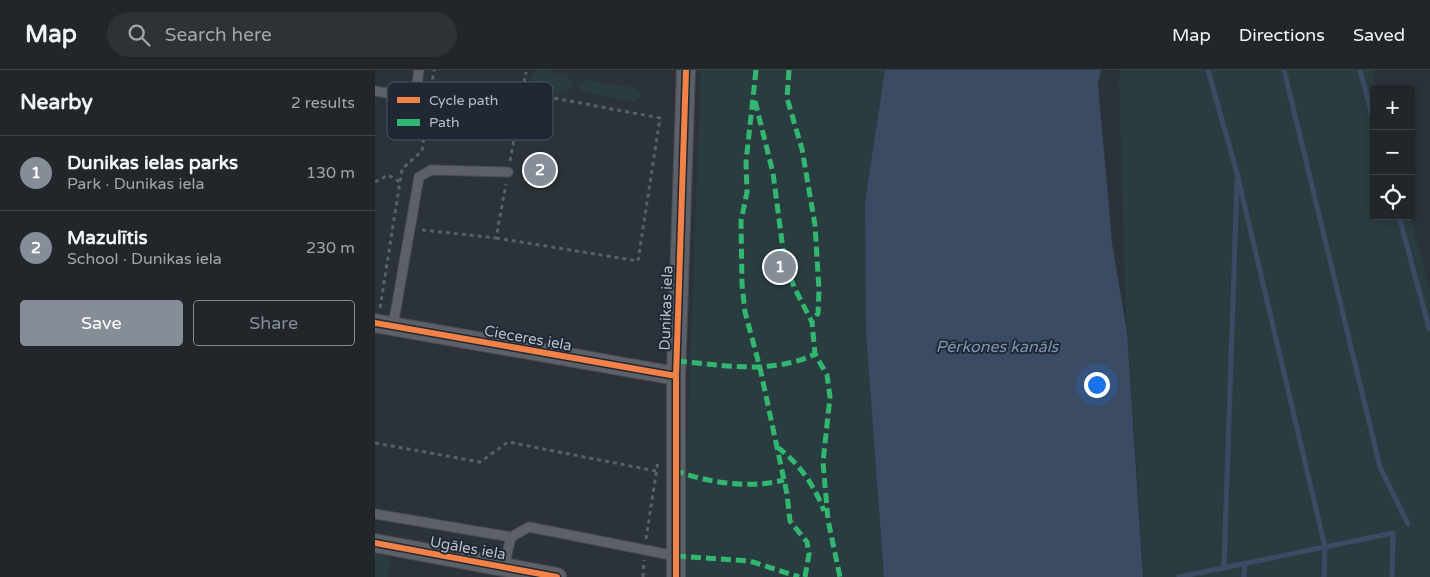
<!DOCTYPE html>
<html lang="en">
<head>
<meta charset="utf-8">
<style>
	:root { --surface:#21262b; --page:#2d3237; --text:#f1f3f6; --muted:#a2a5a9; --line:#3e4347; --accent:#868d97 }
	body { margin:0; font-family:"Varela Round",sans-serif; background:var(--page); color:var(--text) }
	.controls { position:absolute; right:15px; top:15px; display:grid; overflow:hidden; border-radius:5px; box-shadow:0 2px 12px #0003 }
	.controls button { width:45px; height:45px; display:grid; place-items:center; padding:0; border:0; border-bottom:1px solid var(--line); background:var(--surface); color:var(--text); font:25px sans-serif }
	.you { position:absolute; left:721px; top:314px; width:18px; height:18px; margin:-12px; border:4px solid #fff; border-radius:50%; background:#1a73e8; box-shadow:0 0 0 8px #1a73e833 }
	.badge { display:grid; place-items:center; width:32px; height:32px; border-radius:50%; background:var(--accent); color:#fff; font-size:16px; font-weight:700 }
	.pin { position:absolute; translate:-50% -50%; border:2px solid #fff; box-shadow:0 1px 5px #0006 }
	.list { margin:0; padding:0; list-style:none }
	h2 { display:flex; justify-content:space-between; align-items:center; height:65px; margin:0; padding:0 20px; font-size:21px }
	h2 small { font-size:16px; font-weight:400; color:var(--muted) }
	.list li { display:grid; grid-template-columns:32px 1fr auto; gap:15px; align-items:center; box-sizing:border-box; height:75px; padding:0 20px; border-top:1px solid var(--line) }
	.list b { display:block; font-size:19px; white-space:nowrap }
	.list p { margin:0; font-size:16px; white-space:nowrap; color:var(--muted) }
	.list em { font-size:16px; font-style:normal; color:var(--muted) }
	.actions { display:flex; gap:10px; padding:15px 20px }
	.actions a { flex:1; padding:11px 0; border:1px solid var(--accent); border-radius:5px; text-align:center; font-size:18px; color:var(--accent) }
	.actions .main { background:var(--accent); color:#fff }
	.icon { flex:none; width:28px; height:28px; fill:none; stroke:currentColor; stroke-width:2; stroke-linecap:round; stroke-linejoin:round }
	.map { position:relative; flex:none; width:1055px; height:507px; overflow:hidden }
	header { display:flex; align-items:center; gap:30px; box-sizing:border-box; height:70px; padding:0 25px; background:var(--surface); border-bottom:1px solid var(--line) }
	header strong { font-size:24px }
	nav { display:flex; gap:28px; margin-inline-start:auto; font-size:18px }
	.search { width:350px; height:45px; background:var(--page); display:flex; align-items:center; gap:12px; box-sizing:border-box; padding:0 18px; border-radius:28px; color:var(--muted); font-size:19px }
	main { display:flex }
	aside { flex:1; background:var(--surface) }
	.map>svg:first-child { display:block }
</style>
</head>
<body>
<header>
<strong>Map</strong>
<div class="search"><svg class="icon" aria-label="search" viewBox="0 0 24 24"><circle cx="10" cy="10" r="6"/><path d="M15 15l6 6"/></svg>Search here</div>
<nav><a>Map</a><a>Directions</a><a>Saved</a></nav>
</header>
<main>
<aside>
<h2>Nearby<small>2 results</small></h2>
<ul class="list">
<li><span class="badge">1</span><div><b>Dunikas ielas parks</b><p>Park · Dunikas iela</p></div><em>130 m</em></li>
<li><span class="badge">2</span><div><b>Mazulītis</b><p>School · Dunikas iela</p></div><em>230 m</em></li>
</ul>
<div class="actions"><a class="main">Save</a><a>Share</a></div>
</aside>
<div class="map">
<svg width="1055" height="507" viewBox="0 0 1055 507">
	<rect width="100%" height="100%" fill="#2c3239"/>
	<path fill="#293d40" d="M 166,0 L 191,5 L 197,11 L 196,19 L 189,24 L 159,19 L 156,11 C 157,4 159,2 166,0 Z
		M 326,0 L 510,0 L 490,132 L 491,263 L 509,507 L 307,507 Z
		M 746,0 L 997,0 L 1002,19 L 999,19 L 999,146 L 1035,146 L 1055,221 L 1055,507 L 769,507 L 751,240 L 744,13 Z
		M 210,10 L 261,18 L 266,26 L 260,32 L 207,22 L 204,15 Z
		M 0,484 L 16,487 L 13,507 L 0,507 Z"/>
	<path fill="#3b4b64" d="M 510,0 L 726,0 L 723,13 L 737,173 L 752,262 L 768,507 L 509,507 L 491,263 L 490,132 Z"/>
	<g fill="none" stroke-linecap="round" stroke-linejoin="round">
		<path stroke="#3b4b64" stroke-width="5" d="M 833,0 L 862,103 L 950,477 L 949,507
			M 909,0 L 1005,397 L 1033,454
			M 985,0 L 999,53
			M 1024,146 L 1054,258
			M 849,497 L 862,111
			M 804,507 L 1018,463 L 1017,507
			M 869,507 L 870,493"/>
		<g stroke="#4a4e54" stroke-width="11">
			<path id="service" d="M 0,21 L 40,28 L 44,0
				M 18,256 L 44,107 L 56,100 L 133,102
				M 0,444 L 136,467
				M 129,497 L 136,467 L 154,457 L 301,486"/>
		</g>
		<g stroke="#4a4e54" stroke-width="20">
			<path id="minor" d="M 0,253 L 301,306
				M 0,473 L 182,507
				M 301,507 L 301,306 L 311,0"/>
		</g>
		<path stroke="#5a5f64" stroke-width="3" stroke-dasharray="4 4" stroke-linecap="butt" d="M 135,91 L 151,2
			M 0,112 L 13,105 L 25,112
			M 47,160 L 121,168 L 131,114
			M 121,168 L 263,191 L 285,48 L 147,22
			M 5,238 L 27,99 L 47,81 L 59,0
			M 0,373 L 105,392 L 133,372 L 281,401
			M 271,469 L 283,391
			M 268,507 L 269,490"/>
		<use href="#service" stroke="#5c6067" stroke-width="9"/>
		<use href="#minor" stroke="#5c6067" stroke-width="18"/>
		<path stroke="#33b770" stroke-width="5" stroke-dasharray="10 5" stroke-linecap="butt" d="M 381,0 L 371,92 L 372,122 L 366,151 L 367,214 L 370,242 L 385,298 L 412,424 L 415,451 L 432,472 L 434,484 L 430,507
			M 414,0 L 412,28 L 427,79 L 440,155 L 444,220 L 443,243 L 437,252
			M 380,31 L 398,103 L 409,187 L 419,217 L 437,252 L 440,284 L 452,305 L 455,327 L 448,392 L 453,450 L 465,507
			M 302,291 C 348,295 397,305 440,284
			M 402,377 C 423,392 440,416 449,441
			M 299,400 C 333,413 374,419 409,410
			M 301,486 L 375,491 L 424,507"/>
		<g stroke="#1f2834" stroke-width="9">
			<path id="cycleway" d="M 0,253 L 301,306
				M 0,473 L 182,507
				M 301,507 L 301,306 L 311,0"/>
		</g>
		<use href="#cycleway" stroke="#f48246" stroke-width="6"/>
	</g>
	<g text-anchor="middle" stroke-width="4" stroke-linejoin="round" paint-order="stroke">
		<g font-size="15" fill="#b6beca" stroke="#1f2834">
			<text transform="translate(291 238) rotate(-88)" y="5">Dunikas iela</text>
			<text transform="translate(153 268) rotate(10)" y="5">Cieceres iela</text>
			<text transform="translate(93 478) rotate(10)" y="5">Ugāles iela</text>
		</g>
		<g font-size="16" font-style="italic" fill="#7e94b1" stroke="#1f2834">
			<text x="622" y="282">Pērkones kanāls</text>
		</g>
	</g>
	<rect x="12" y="12" width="166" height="58" rx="8" fill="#1f2834" stroke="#4c5561" stroke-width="1"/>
	<rect x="22" y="27" width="23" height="6" fill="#f48246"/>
	<rect x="22" y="49" width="23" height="7" fill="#33b770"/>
	<g font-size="14" fill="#b6beca">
		<text x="54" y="35">Cycle path</text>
		<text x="54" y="57">Path</text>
	</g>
</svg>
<div class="controls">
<button>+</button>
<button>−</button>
<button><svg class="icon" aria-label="locate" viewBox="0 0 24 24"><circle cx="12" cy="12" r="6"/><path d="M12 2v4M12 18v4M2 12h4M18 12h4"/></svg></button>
</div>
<div class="you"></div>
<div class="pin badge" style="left:405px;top:197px">1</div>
<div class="pin badge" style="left:165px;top:100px">2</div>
</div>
</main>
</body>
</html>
